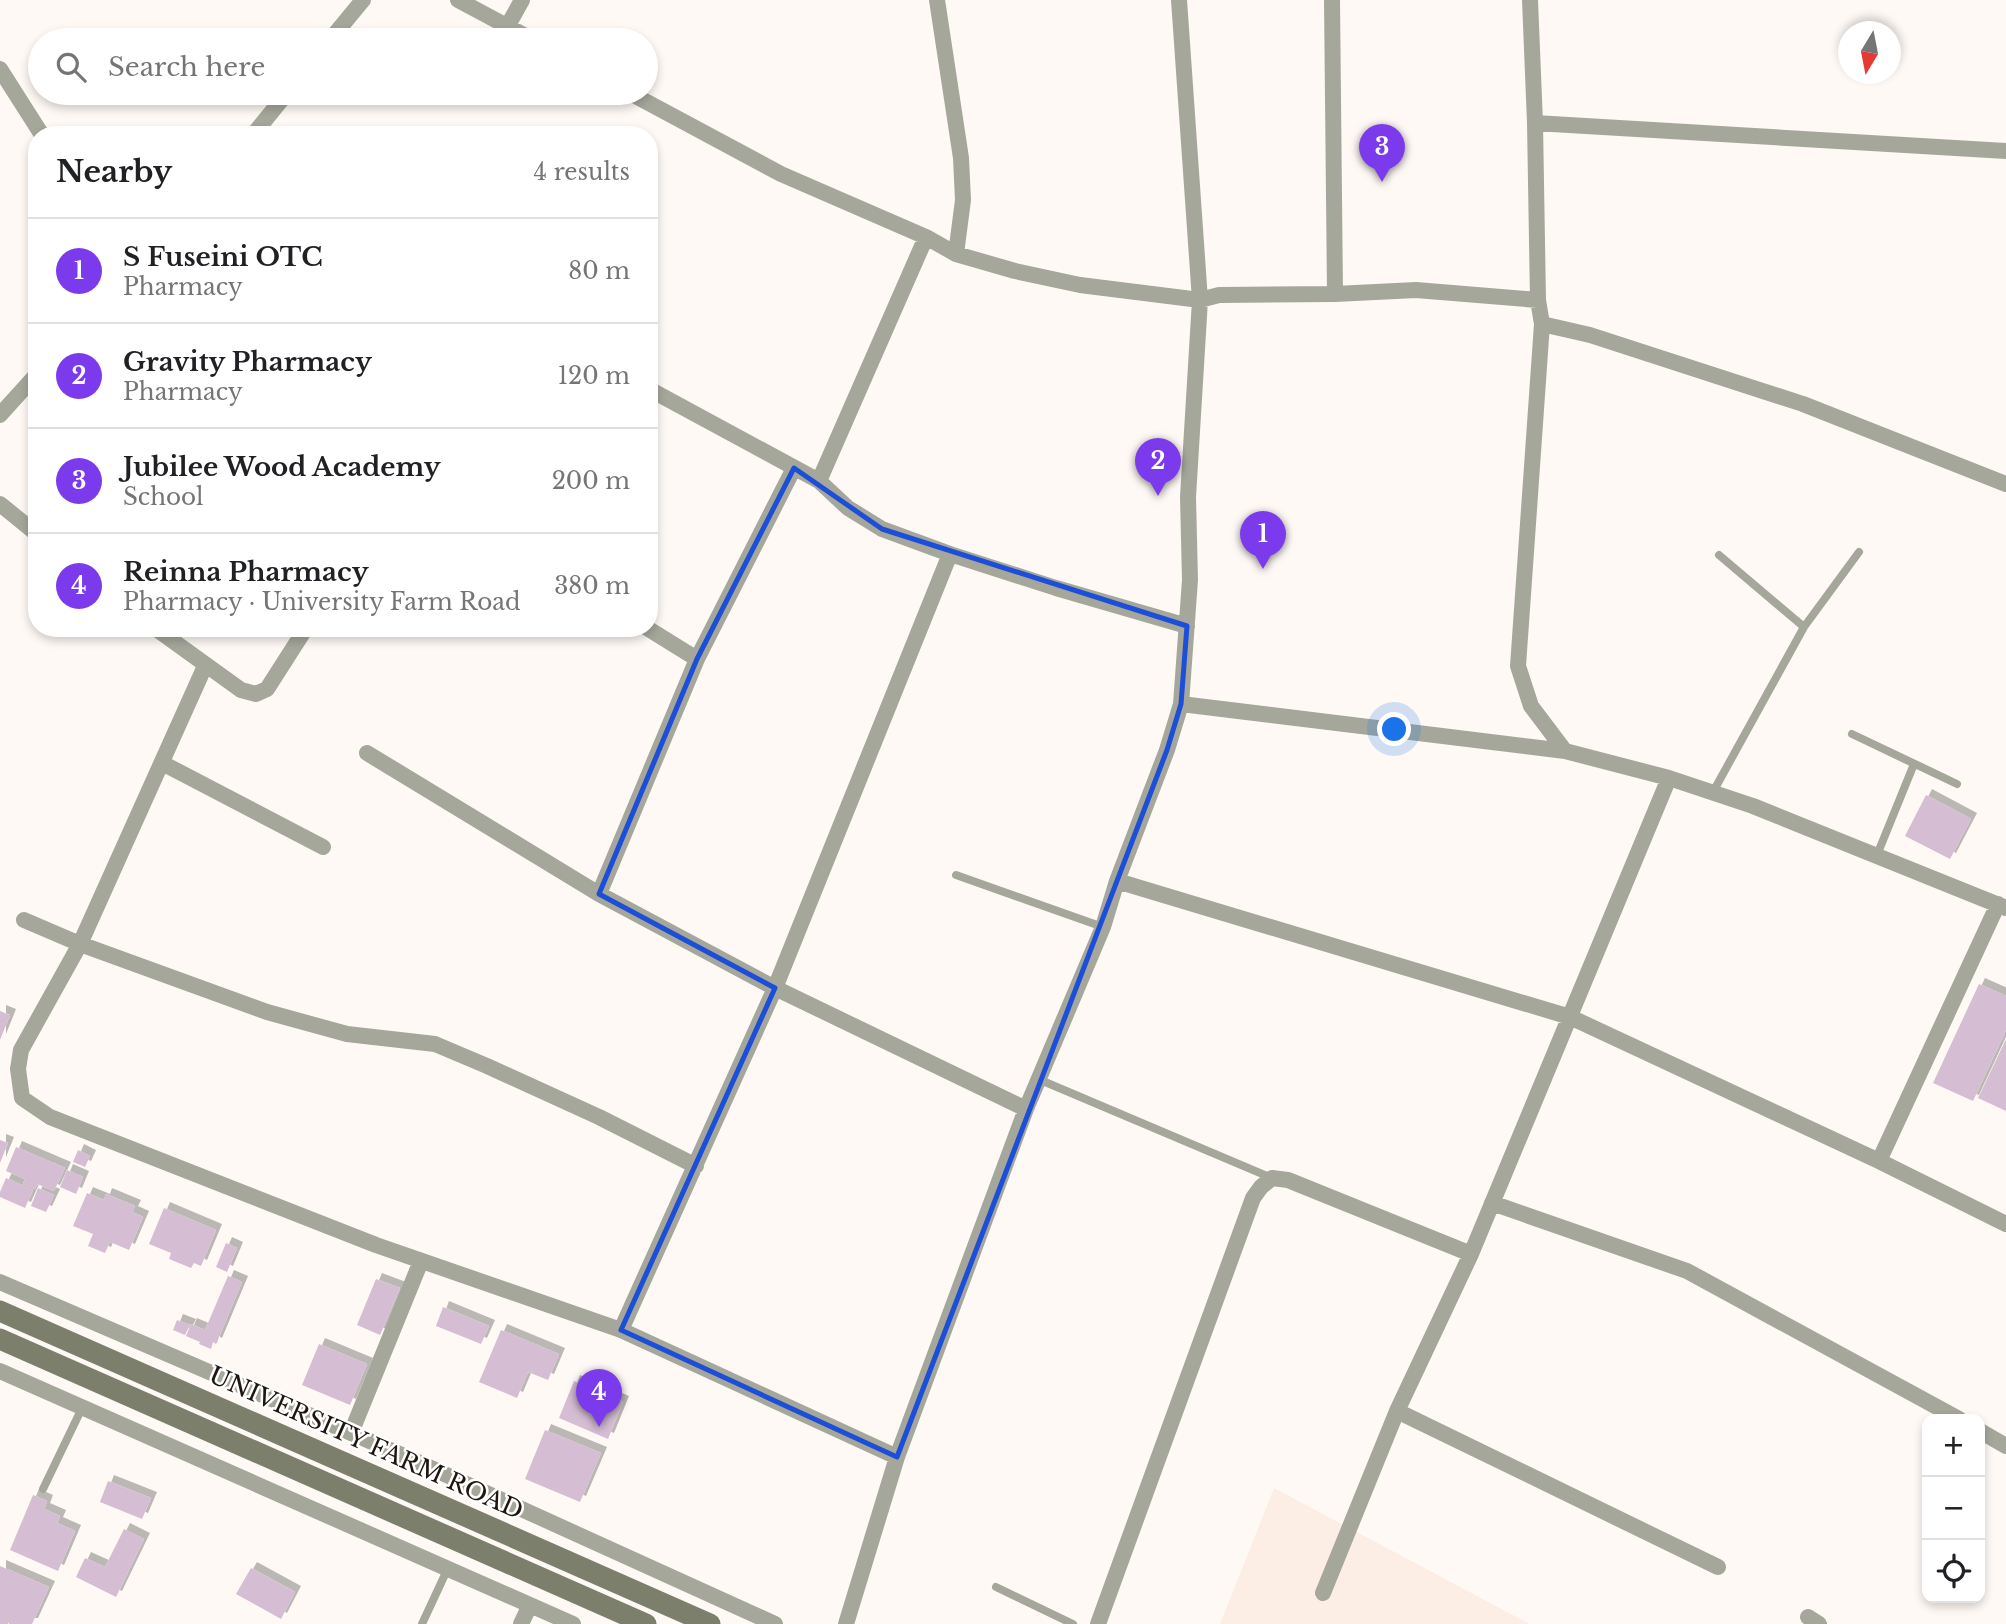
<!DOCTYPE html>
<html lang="en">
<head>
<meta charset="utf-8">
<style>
	:root { --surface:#fff; --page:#f6f6f6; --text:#202124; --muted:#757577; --line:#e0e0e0; --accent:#7c3aed }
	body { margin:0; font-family:"Libre Baskerville",serif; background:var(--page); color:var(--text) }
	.controls { position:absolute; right:21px; bottom:21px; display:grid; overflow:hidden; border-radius:14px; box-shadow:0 4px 10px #0003 }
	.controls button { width:63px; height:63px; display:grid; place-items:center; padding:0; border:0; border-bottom:2px solid var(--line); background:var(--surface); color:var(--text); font:35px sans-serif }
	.compass { position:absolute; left:1838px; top:21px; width:63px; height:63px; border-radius:50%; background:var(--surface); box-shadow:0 4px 10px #0003; rotate:190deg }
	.you { position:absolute; left:1395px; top:730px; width:24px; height:24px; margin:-18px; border:5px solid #fff; border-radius:50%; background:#1a73e8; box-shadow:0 0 0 10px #1a73e833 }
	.badge { display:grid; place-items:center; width:46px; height:46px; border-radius:50%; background:var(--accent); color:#fff; font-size:23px; font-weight:700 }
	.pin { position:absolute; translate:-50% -58px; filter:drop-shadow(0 2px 4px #0008) }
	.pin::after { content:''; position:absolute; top:37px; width:24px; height:21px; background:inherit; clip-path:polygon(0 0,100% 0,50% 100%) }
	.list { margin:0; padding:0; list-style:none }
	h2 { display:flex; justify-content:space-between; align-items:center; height:91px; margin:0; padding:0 28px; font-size:30px }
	h2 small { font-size:23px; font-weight:400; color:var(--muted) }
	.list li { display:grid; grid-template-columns:46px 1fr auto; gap:21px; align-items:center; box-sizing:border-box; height:105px; padding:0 28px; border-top:2px solid var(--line) }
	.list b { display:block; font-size:26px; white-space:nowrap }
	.list p { margin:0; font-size:23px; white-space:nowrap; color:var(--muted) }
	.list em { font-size:23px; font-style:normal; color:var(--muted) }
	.icon { flex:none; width:38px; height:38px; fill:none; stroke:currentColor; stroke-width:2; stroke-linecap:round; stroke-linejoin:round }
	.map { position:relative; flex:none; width:2006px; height:1624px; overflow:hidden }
	.search { position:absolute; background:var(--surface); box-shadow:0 4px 10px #0003; left:28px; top:28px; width:630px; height:77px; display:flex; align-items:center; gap:18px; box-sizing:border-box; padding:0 24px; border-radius:38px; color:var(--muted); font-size:26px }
	.panel { position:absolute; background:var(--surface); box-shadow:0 4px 10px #0003; left:28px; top:126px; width:630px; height:511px; border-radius:28px }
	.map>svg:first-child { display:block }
</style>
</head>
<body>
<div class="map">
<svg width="2006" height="1624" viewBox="0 0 2006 1624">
	<defs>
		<filter id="shadow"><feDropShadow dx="6" dy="-6" stdDeviation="0" flood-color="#0004"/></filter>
	</defs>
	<rect width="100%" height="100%" fill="#fff9f5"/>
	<path fill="#fdeee5" d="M 1274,1488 L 1530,1624 L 1220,1624 Z"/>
	<path fill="#d5bdd3" filter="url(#shadow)" d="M 1926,795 L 1971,819 L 1950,859 L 1905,836 Z
		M 1979,984 L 2006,996 L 2006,1030 L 1973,1101 L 1933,1083 Z
		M 0,1011 L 10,1015 L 0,1040 Z
		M 2006,1039 L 2006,1111 L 1978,1098 Z
		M 0,1140 L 8,1143 L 0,1163 Z
		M 16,1147 L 65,1168 L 54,1191 L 37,1184 L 35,1189 L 23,1184 L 25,1179 L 6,1171 Z
		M 78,1150 L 90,1156 L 85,1167 L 73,1162 Z
		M 67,1170 L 83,1177 L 76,1194 L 60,1187 Z
		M 6,1178 L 33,1190 L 25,1208 L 0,1197 L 0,1192 Z
		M 38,1188 L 54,1195 L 46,1212 L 31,1206 Z
		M 87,1193 L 104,1200 L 106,1194 L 135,1206 L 132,1212 L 143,1217 L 129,1250 L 110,1242 L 105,1253 L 88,1246 L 93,1234 L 73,1226 Z
		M 164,1208 L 216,1230 L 201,1266 L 194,1263 L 191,1268 L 169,1259 L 171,1253 L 149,1244 Z
		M 226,1243 L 237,1248 L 227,1272 L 216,1267 Z
		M 228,1276 L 242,1282 L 216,1344 L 213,1342 L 211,1349 L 199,1344 L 200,1342 L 186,1336 L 191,1324 L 205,1330 Z
		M 376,1279 L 400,1288 L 380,1335 L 357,1325 Z
		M 443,1307 L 489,1326 L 481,1344 L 436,1326 Z
		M 177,1320 L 190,1325 L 185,1335 L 173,1330 Z
		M 501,1330 L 559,1354 L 548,1380 L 528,1372 L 517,1398 L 479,1382 Z
		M 319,1344 L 367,1364 L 350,1405 L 302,1385 Z
		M 574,1381 L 623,1402 L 608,1439 L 559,1418 Z
		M 545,1430 L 601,1453 L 580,1502 L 525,1479 Z
		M 108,1481 L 151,1498 L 142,1519 L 100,1502 Z
		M 33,1495 L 47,1501 L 44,1509 L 60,1516 L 57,1523 L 75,1531 L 58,1571 L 10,1550 Z
		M 124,1529 L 144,1539 L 116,1597 L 76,1577 L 85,1558 L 105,1567 Z
		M 0,1566 L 49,1587 L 32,1624 L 9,1624 L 9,1622 L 8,1624 L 0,1624 Z
		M 251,1568 L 295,1592 L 281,1619 L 236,1594 Z"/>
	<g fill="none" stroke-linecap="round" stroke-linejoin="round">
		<path stroke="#a6a79b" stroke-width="8" d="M 1804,627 L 1859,552
			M 1852,734 L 1957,784
			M 1713,792 L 1804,627 L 1719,555
			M 1877,855 L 1914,764
			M 956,875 L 1103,927
			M 1038,1079 L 1272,1178
			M 43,1489 L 82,1408
			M 996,1587 L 1073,1624
			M 422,1624 L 448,1568"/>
		<path stroke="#a6a79b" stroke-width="16" d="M 458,0 L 533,40
			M 937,0 L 961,158 L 963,200 L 956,254
			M 1332,0 L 1335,294
			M 1530,0 L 1535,123 L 1538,300 L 1542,324 L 1518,666 L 1531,706 L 1565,751
			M 507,27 L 522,0
			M 330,40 L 363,0
			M 0,69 L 42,135
			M 630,93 L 781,174 L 926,237 L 956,254 L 1015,271 L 1080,285 L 1200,300 L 1219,295 L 1335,294 L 1416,290 L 1538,300
			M 1535,123 L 2006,151
			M 253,135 L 287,93
			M 1542,324 L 1590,335 L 1803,404 L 2006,484
			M 649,389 L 819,481 L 848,508 L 882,529 L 950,554 L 1056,588 L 1187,626
			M 0,415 L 37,374
			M 819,481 L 926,237
			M 0,504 L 37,534
			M 155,628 L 241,690 L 256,694 L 267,689 L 306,628
			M 647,628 L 697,659
			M 205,666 L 80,944 L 21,1050 L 18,1069 L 22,1098 L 50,1117 L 376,1245 L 621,1330 L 897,1457
			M 1181,704 L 1565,751 L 1669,778 L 1753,806 L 2006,908
			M 367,753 L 599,894 L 775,988 L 1026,1109
			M 162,763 L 323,847
			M 1117,881 L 1570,1017 L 1879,1161 L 2006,1224
			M 599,894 L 697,659 L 794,468
			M 24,920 L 80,944 L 267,1012 L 347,1034 L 435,1044 L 487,1066 L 599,1117 L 696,1166
			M 1879,1161 L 1998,904
			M 1492,1203 L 1687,1271 L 1959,1419
			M 0,1282 L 409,1458 L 775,1624
			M 621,1330 L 775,988 L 950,554
			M 0,1371 L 573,1624
			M 1397,1411 L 1718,1567
			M 1980,1431 L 2006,1446
			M 351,1433 L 421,1261
			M 1323,1593 L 1397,1411 L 1471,1254 L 1669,778
			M 1808,1617 L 1819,1624
			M 521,1624 L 530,1605
			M 846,1624 L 897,1457 L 1026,1109 L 1103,927 L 1117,881 L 1167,750 L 1181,704 L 1190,580 L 1188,497 L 1200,300 L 1179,0
			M 1098,1624 L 1253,1198 L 1261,1187 L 1272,1178 L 1288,1180 L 1471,1254"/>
		<path stroke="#7d7f6d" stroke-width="21" d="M 0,1311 L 710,1624
			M 0,1339 L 646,1624"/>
	</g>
	<path fill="none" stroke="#1d4ed8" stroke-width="5" stroke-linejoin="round" d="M 794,468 L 882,529 L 1187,626 L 1181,704 L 1167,750 L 897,1457 L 621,1330 L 775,988 L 599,894 L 697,659 Z"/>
	<g text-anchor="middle" stroke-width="5" stroke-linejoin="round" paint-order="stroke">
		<g font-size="24" fill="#201610" stroke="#fff">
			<text transform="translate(366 1443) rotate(24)" y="8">UNIVERSITY FARM ROAD</text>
		</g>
	</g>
</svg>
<div class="controls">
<button>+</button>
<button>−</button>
<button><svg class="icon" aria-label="locate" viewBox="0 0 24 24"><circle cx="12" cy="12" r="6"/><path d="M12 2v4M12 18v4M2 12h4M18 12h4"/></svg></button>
</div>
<svg class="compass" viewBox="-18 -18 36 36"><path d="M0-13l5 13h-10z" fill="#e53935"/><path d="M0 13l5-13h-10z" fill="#757577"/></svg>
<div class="you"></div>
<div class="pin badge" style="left:1263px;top:569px">1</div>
<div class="pin badge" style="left:1158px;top:496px">2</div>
<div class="pin badge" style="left:1382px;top:182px">3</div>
<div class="pin badge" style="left:599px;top:1427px">4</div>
<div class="search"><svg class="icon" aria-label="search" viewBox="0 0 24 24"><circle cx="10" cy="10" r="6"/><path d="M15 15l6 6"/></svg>Search here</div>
<section class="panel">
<h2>Nearby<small>4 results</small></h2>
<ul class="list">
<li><span class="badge">1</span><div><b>S Fuseini OTC</b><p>Pharmacy</p></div><em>80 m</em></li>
<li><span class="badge">2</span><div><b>Gravity Pharmacy</b><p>Pharmacy</p></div><em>120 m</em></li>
<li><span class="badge">3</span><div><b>Jubilee Wood Academy</b><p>School</p></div><em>200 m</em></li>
<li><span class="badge">4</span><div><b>Reinna Pharmacy</b><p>Pharmacy · University Farm Road</p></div><em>380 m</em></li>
</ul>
</section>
</div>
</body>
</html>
